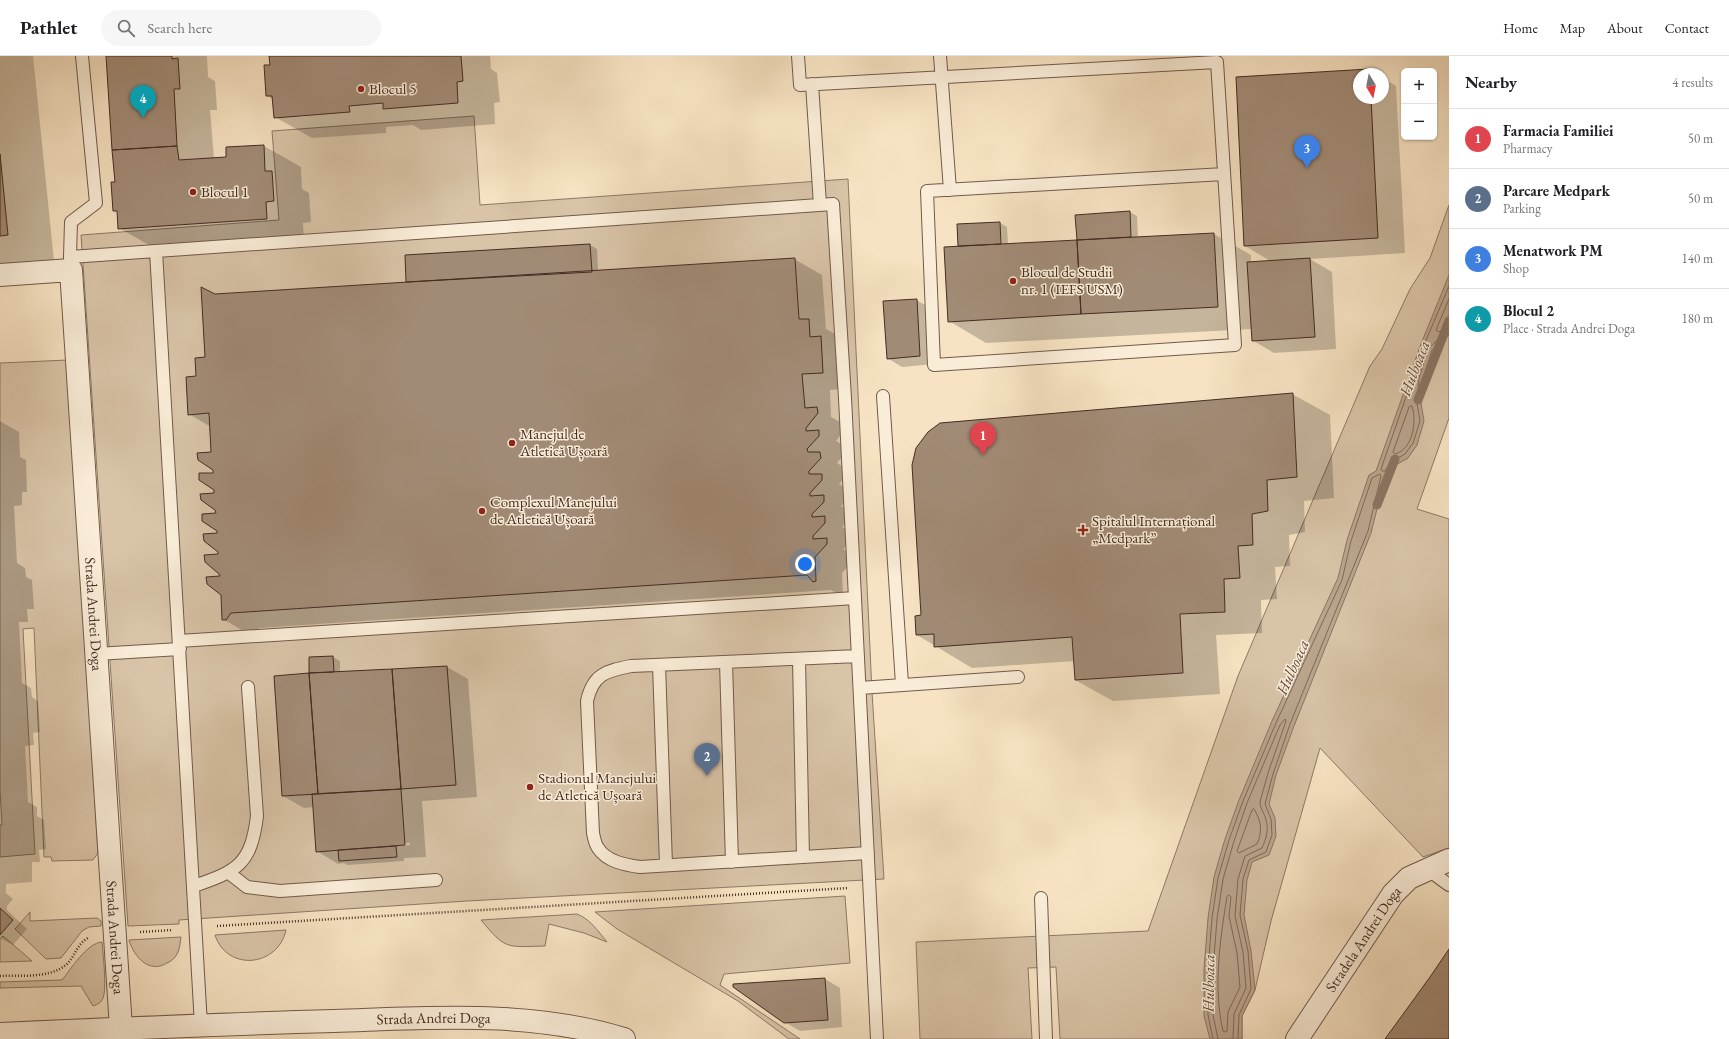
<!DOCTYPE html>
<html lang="en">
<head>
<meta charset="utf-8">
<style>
	:root { --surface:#fff; --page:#f6f6f6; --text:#202124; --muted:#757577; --line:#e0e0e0; --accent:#2563eb }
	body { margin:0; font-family:"EB Garamond",serif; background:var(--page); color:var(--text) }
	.controls { position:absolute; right:12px; top:12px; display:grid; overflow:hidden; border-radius:6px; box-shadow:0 1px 3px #0004 }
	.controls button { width:36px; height:36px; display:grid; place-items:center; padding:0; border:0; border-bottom:1px solid var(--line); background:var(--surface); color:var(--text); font:20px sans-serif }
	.compass { position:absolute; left:1353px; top:12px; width:36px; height:36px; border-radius:50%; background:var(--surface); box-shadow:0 1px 3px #0004; rotate:170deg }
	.you { position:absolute; left:805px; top:508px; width:14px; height:14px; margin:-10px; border:3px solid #fff; border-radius:50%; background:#1a73e8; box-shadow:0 0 0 6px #1a73e833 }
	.badge { display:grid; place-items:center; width:26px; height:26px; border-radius:50%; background:var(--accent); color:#fff; font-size:13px; font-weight:700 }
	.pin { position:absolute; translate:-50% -33px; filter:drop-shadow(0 1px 2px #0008) }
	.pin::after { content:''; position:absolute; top:21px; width:14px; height:12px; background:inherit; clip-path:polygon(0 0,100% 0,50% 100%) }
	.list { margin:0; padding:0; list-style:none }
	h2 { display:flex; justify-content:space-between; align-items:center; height:52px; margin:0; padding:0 16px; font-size:17px }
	h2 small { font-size:13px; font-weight:400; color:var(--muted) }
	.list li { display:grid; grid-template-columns:26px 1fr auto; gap:12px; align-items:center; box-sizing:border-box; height:60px; padding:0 16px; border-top:1px solid var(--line) }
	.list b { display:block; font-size:15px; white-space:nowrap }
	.list p { margin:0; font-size:13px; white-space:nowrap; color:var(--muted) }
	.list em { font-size:13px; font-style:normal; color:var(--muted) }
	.icon { flex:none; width:22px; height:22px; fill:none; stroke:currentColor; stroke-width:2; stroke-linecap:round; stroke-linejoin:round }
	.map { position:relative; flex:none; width:1449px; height:983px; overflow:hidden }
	header { display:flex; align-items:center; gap:24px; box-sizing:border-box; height:56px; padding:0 20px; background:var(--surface); border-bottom:1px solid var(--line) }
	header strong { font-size:19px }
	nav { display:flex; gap:22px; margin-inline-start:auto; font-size:14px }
	.search { width:280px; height:36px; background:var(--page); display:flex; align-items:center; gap:10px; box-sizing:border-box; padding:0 14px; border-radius:22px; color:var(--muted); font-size:15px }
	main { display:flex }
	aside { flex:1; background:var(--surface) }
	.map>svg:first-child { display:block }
</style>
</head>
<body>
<header>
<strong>Pathlet</strong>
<div class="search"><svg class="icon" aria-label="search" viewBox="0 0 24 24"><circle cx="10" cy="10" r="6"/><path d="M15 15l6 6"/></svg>Search here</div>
<nav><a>Home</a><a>Map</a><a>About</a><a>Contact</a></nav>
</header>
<main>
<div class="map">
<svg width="1449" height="983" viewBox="0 0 1449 983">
	<rect width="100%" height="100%" fill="#f7e3c3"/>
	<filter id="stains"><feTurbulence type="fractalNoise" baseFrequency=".005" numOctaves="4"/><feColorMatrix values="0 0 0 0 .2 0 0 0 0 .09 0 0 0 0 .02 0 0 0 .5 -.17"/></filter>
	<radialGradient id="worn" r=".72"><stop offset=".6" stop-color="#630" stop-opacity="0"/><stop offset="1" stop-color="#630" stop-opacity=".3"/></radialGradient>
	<path fill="#d9c4a8" stroke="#8f7866" d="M 474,60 L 480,149 L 848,123 L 872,636 L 884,823 L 467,845 L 179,864 L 179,868 L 128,870 L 81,179 L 279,164 L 272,75 Z
		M 1449,149 L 1449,362 L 1417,453 L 1449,463 L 1449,792 L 1423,801 L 1320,692 L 1271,865 L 1255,934 L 1242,960 L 1242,983 L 1060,983 L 1056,911 L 1028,912 L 1032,983 L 920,983 L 916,886 L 1148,875 L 1238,620 L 1370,310 L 1382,293 L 1410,233 L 1430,202 Z
		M 68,304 L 98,797 L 93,804 L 52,805 L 51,801 L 44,801 L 34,572 L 23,573 L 35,798 L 0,801 L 0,769 L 2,769 L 0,734 L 0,307 Z
		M 845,840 L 850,907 L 724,918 L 720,929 L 800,983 L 789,983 L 738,945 L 617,873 L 595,856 Z
		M 30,856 L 30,865 L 97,862 L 101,865 L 101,870 L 89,871 L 82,875 L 61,902 L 46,903 L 15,873 Z
		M 577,858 C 590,863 598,875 607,886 L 584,877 L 549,868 L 545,890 C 506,891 506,894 481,864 Z
		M 286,874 C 278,911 227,916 215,879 Z
		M 3,880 L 32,905 L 0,906 L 0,883 Z
		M 181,881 C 180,886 180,892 178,896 C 176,901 172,905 167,907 C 149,918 134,901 129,884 Z
		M 102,886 C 103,898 107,933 103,942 C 101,947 98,948 93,950 L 81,930 L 0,932 L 0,926 L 62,924 C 71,913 87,887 102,886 Z"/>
	<path fill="#baa58d" stroke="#8b7563" d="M 1449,219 L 1449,279 L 1432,294 L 1423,323 L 1421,347 L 1424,365 L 1417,389 L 1408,402 L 1394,410 L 1385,421 L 1371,477 L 1294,670 L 1276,719 L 1269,748 L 1275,762 L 1276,780 L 1269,799 L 1252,806 L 1247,824 L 1244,859 L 1251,895 L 1255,934 L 1242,960 L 1242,983 L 1210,983 L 1204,960 L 1204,914 L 1208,862 L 1214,821 L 1225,783 L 1239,744 L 1272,665 L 1338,522 L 1347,484 L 1369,419 L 1376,415 L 1421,288 Z"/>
	<path fill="#0003" fill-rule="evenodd" d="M 0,0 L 33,0 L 54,205 L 0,210 Z
		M 107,0 L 207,0 L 208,21 L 215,25 L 217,54 L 210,54 L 214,103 L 227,102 L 264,90 L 301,111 L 302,133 L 309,137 L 311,166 L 303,167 L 304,184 L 156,193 L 119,172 L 118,156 L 114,154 L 116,127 Z
		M 270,0 L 490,0 L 491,13 L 497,17 L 500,46 L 494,47 L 495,68 L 421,74 L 413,69 L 386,71 L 386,77 L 312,82 L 275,61 L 273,43 L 267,40 L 271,10 Z
		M 1369,14 L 1376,18 L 1359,18 L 1359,42 L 1383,42 L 1383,22 L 1396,30 L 1405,197 L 1310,203 L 1332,216 L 1336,293 L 1274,297 L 1252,284 L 1252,273 L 986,287 L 949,265 L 962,191 L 959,190 L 1000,167 L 1007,171 L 1008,189 L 1081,185 L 1078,183 L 1130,156 L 1137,160 L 1138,182 L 1214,178 L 1251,199 L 1251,207 L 1272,206 L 1245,190 L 1237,22 Z
		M 590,189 L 597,193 L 598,215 L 794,203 L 822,219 L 826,273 L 837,279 L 848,297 L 851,332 L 830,334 L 831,361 L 844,368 L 845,373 L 836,385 L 846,391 L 846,396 L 837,407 L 847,413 L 848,418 L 839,428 L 849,435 L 850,440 L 841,450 L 851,456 L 851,462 L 842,471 L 852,477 L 853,483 L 843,493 L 854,499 L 854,504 L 842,517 L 843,541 L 831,534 L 259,572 L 254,579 L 250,579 L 223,563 L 211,371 L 189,358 L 197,321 L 206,302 L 214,239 L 410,227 L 407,225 Z
		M 916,244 L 931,252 L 934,308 L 902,311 L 887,302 Z
		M 1292,338 L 1330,359 L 1334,442 L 1304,445 L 1305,476 L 1289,479 L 1290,510 L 1275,511 L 1277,543 L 1261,544 L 1262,577 L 1216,579 L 1220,638 L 1113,645 L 1075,624 L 1075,605 L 972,612 L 917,579 L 922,560 Z
		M 0,365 L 19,376 L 20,401 L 26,404 L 27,436 L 22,436 L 22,449 L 14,450 L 17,507 L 25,512 L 26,521 L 32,524 L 34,553 L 27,553 L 28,566 L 19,566 L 22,627 L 31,632 L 32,641 L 38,645 L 40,676 L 33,677 L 34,689 L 25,690 L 28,746 L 37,751 L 37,760 L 44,764 L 46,793 L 39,794 L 40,806 L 32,806 L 32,826 L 6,828 L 6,837 L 13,843 L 7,850 L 7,854 L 27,873 L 13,889 L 0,882 Z
		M 333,601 L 340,605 L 340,617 L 447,611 L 468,623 L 477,741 L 422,745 L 426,801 L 404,802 L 404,805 L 347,809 L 344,807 L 338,808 L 317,795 L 314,751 L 304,752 L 283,740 L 313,618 ZM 410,787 L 410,789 L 350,794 L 349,792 Z
		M 825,923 L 840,932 L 842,971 L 800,975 L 785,966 L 734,929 Z"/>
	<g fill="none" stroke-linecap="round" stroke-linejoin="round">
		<path stroke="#806858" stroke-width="1" d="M 1449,230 L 1424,289 L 1381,413 L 1382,415 L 1385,415 L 1391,406 L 1405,398 L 1413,387 L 1420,365 L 1417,347 L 1419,322 L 1428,293 L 1445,277 L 1449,276
			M 1449,243 L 1436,274 L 1439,276 L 1444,272 L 1449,271
			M 1412,350 C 1417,366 1413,393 1395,398 L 1393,396 L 1409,351 Z
			M 1254,753 C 1261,764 1263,775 1257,788 L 1239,797 L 1237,795 L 1252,754 Z
			M 1229,839 L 1231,841 L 1229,860 L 1237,897 L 1240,931 L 1228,956 L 1227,975 L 1225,976 L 1223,975 C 1213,933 1220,883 1227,841 Z
			M 1213,983 L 1208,959 L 1208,914 L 1212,862 L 1218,822 L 1229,784 L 1243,745 L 1276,667 L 1342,524 L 1351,485 L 1372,422 L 1380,418 L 1381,420 L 1368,475 L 1290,668 L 1273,718 L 1265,748 L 1271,763 L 1272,779 L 1266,796 L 1249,804 L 1243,823 L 1240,859 L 1248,895 L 1251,933 L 1239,959 L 1238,983
			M 1218,983 L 1213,959 L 1213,914 L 1217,863 L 1223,823 L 1234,785 L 1247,747 L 1280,669 L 1285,663 L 1286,665 L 1268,717 L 1260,746 C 1260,753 1265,758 1266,764 C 1269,774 1266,783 1262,792 L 1245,800 L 1238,823 L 1235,860 L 1243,896 L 1246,932 L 1234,958 L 1233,983"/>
		<path stroke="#8b7563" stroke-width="9" d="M 1418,344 L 1449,265
			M 1377,449 L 1395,403"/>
	</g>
	<path fill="#a28b76" stroke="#452c23" d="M 106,0 L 172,0 L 172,3 L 178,2 L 180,33 L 174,33 L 177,90 L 112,94 Z
		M 269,0 L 461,0 L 463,25 L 457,26 L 458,47 L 383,53 L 383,47 L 349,50 L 350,56 L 274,62 L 272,40 L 266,40 L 264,9 L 270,9 Z
		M 1369,13 L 1369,18 L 1359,18 L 1359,42 L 1371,42 L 1378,182 L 1244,190 L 1236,21 Z
		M 264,89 L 265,115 L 272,115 L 274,145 L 266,146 L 267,163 L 118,173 L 117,155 L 113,155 L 111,126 L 115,126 L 112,94 L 177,90 L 179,104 L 226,101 L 226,91 Z
		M 0,98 L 8,179 L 0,180 Z
		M 1130,155 L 1131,181 L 1077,184 L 1075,159 Z
		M 1000,166 L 1001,188 L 958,190 L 957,168 Z
		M 1214,177 L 1218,251 L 1081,258 L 1077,184 Z
		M 1077,184 L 1081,258 L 948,266 L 944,191 Z
		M 590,188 L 592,216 L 406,226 L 405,199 Z
		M 795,202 L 799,263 L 809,263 L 810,281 L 821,280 L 823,317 L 802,318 L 805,352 L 817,351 L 818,357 L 806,372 L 806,375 L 819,374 L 819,380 L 807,393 L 808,396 L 820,396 L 821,402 L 809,415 L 809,418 L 822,418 L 822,424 L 810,437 L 810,440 L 824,439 L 824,446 L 812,458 L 812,461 L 825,460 L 825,467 L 813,480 L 813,483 L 827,482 L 827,488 L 815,501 L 816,525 L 813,526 L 807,519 L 231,557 L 226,564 L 222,564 L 221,539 L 207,528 L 206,521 L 220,520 L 219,518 L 205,506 L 204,499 L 218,498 L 218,496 L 204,485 L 203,478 L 217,477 L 217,475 L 202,465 L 202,458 L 216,457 L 215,454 L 201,444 L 200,438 L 214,437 L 214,434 L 199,424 L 199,417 L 213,417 L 213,414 L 198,404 L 197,397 L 211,396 L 209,357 L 188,359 L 186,321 L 196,320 L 195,302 L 205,301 L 201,231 L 215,238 Z
		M 1310,202 L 1315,281 L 1252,285 L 1247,206 Z
		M 917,243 L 920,300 L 887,303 L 883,245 Z
		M 1293,337 L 1297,421 L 1267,424 L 1268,455 L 1252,458 L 1253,489 L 1238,490 L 1240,522 L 1224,523 L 1225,556 L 1180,558 L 1183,617 L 1075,624 L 1072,581 L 934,591 L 934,578 L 916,579 L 915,560 L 921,559 L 912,409 L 916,392 L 928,376 L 940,367 Z
		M 333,600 L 334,616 L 309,617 L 309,601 Z
		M 447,610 L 456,729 L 401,733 L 392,613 Z
		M 392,613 L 401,733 L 318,738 L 309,617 Z
		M 309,617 L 318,738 L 282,740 L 274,620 Z
		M 401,733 L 405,789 L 316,796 L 312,738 Z
		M 396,790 L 397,801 L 339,805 L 338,794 Z
		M 0,852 L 13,864 L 0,879 Z
		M 1449,893 L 1449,983 L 1385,983 L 1430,921 Z
		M 825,922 L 828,964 L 784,967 L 733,931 L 733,928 Z"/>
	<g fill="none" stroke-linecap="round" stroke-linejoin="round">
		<g stroke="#725a4b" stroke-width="14">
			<path id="service" d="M 798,0 L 800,29 L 1217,6 L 1235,289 L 934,309 L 927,135 L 1224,118
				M 940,0 L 950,134
				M 812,28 L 820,149
				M 156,195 L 201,969
				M 70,201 L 71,166 L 96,147 L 82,0
				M 71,214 L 70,201 L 833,148 L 845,342 L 877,983
				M 883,340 L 902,628
				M 179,585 L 855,542
				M 96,598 L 180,593
				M 858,600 L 631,610 C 606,615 593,618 587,645 L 593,777 C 594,782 595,788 598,792 C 607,806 626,809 640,811 L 868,797
				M 799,603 L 803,801
				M 726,606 L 732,806
				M 659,609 L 666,809
				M 860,632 L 1018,621
				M 1427,813 L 1449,829
				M 229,817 L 247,831 L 280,835 L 436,824
				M 194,830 C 237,815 251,809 257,760 L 248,631
				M 1041,842 L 1046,983"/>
		</g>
		<g stroke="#725a4b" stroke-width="24">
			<g id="minor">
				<path id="s1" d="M 0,219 L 71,214 L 121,972"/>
				<path id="s2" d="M 1297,983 L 1393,838 L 1409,822 L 1449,804"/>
			</g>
		</g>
		<g stroke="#725a4b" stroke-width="24">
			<g id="tertiary">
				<path id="s3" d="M 0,978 C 111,973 222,968 334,965 C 431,962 530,954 624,983"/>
			</g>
		</g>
		<path stroke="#452c23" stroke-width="2.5" stroke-dasharray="1 2" stroke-linecap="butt" d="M 217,870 L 848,832
			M 140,876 L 173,874
			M 0,920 C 21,919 50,923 67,908 C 75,900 77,888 88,882"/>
		<use href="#service" stroke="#faedd8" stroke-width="12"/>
		<use href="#minor" stroke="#faedd8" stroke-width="22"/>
		<use href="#tertiary" stroke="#faedd8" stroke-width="22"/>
	</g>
	<g fill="#8f2418" stroke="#faedd8" stroke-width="1.5">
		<circle cx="361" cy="33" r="4"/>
		<circle cx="193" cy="136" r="4"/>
		<circle cx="1013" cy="225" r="4"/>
		<circle cx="512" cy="387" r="4"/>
		<circle cx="482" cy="455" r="4"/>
		<path d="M1081 468h4v4h4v4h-4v4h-4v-4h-4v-4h4z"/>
		<circle cx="530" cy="731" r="4"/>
	</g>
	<g text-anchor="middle" stroke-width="3" stroke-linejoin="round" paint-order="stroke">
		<g font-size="15" fill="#452c23" stroke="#faedd8" text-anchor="start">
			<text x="369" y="38">Blocul 5</text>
			<text x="201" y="141">Blocul 1</text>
			<text x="1021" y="221">Blocul de Studii<tspan x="1021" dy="17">nr. 1 (IEFS USM)</tspan></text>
			<text x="520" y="383">Manejul de<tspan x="520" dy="17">Atletică Ușoară</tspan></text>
			<text x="490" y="451">Complexul Manejului<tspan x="490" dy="17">de Atletică Ușoară</tspan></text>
			<text x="1092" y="470">Spitalul Internațional<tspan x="1092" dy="17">„Medpark”</tspan></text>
			<text x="538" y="727">Stadionul Manejului<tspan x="538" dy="17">de Atletică Ușoară</tspan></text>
		</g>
		<g font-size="15" fill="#452c23" stroke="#faedd8">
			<text dy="5" stroke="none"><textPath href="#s1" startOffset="416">Strada Andrei Doga</textPath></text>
			<text dy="5" stroke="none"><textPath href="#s1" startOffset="740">Strada Andrei Doga</textPath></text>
			<text dy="5" stroke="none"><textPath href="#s2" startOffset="120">Stradela Andrei Doga</textPath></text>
			<text dy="5" stroke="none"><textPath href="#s3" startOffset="434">Strada Andrei Doga</textPath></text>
		</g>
		<g font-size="16" font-style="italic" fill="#624a3e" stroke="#faedd8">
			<text transform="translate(1414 312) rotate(-69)" y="6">Hulboaca</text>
			<text transform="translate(1292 611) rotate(-66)" y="6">Hulboaca</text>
			<text transform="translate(1208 927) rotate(-89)" y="6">Hulboaca</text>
		</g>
	</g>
	<rect width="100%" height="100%" filter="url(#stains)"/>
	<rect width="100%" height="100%" fill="url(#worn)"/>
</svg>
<div class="controls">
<button>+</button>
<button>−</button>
</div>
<svg class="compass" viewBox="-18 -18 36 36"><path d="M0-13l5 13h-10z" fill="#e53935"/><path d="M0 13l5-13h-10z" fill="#757577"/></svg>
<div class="you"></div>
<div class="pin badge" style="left:983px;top:399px;background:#e0444e">1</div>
<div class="pin badge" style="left:707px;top:720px;background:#5c6f8a">2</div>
<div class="pin badge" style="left:1307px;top:112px;background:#3f7fe0">3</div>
<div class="pin badge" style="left:143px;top:62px;background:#0f9aa8">4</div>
</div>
<aside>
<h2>Nearby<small>4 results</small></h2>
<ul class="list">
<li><span class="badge" style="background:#e0444e">1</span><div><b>Farmacia Familiei</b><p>Pharmacy</p></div><em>50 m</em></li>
<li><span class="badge" style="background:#5c6f8a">2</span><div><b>Parcare Medpark</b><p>Parking</p></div><em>50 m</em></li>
<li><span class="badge" style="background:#3f7fe0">3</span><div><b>Menatwork PM</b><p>Shop</p></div><em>140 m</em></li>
<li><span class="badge" style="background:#0f9aa8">4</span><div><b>Blocul 2</b><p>Place · Strada Andrei Doga</p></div><em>180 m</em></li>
</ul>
</aside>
</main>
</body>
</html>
